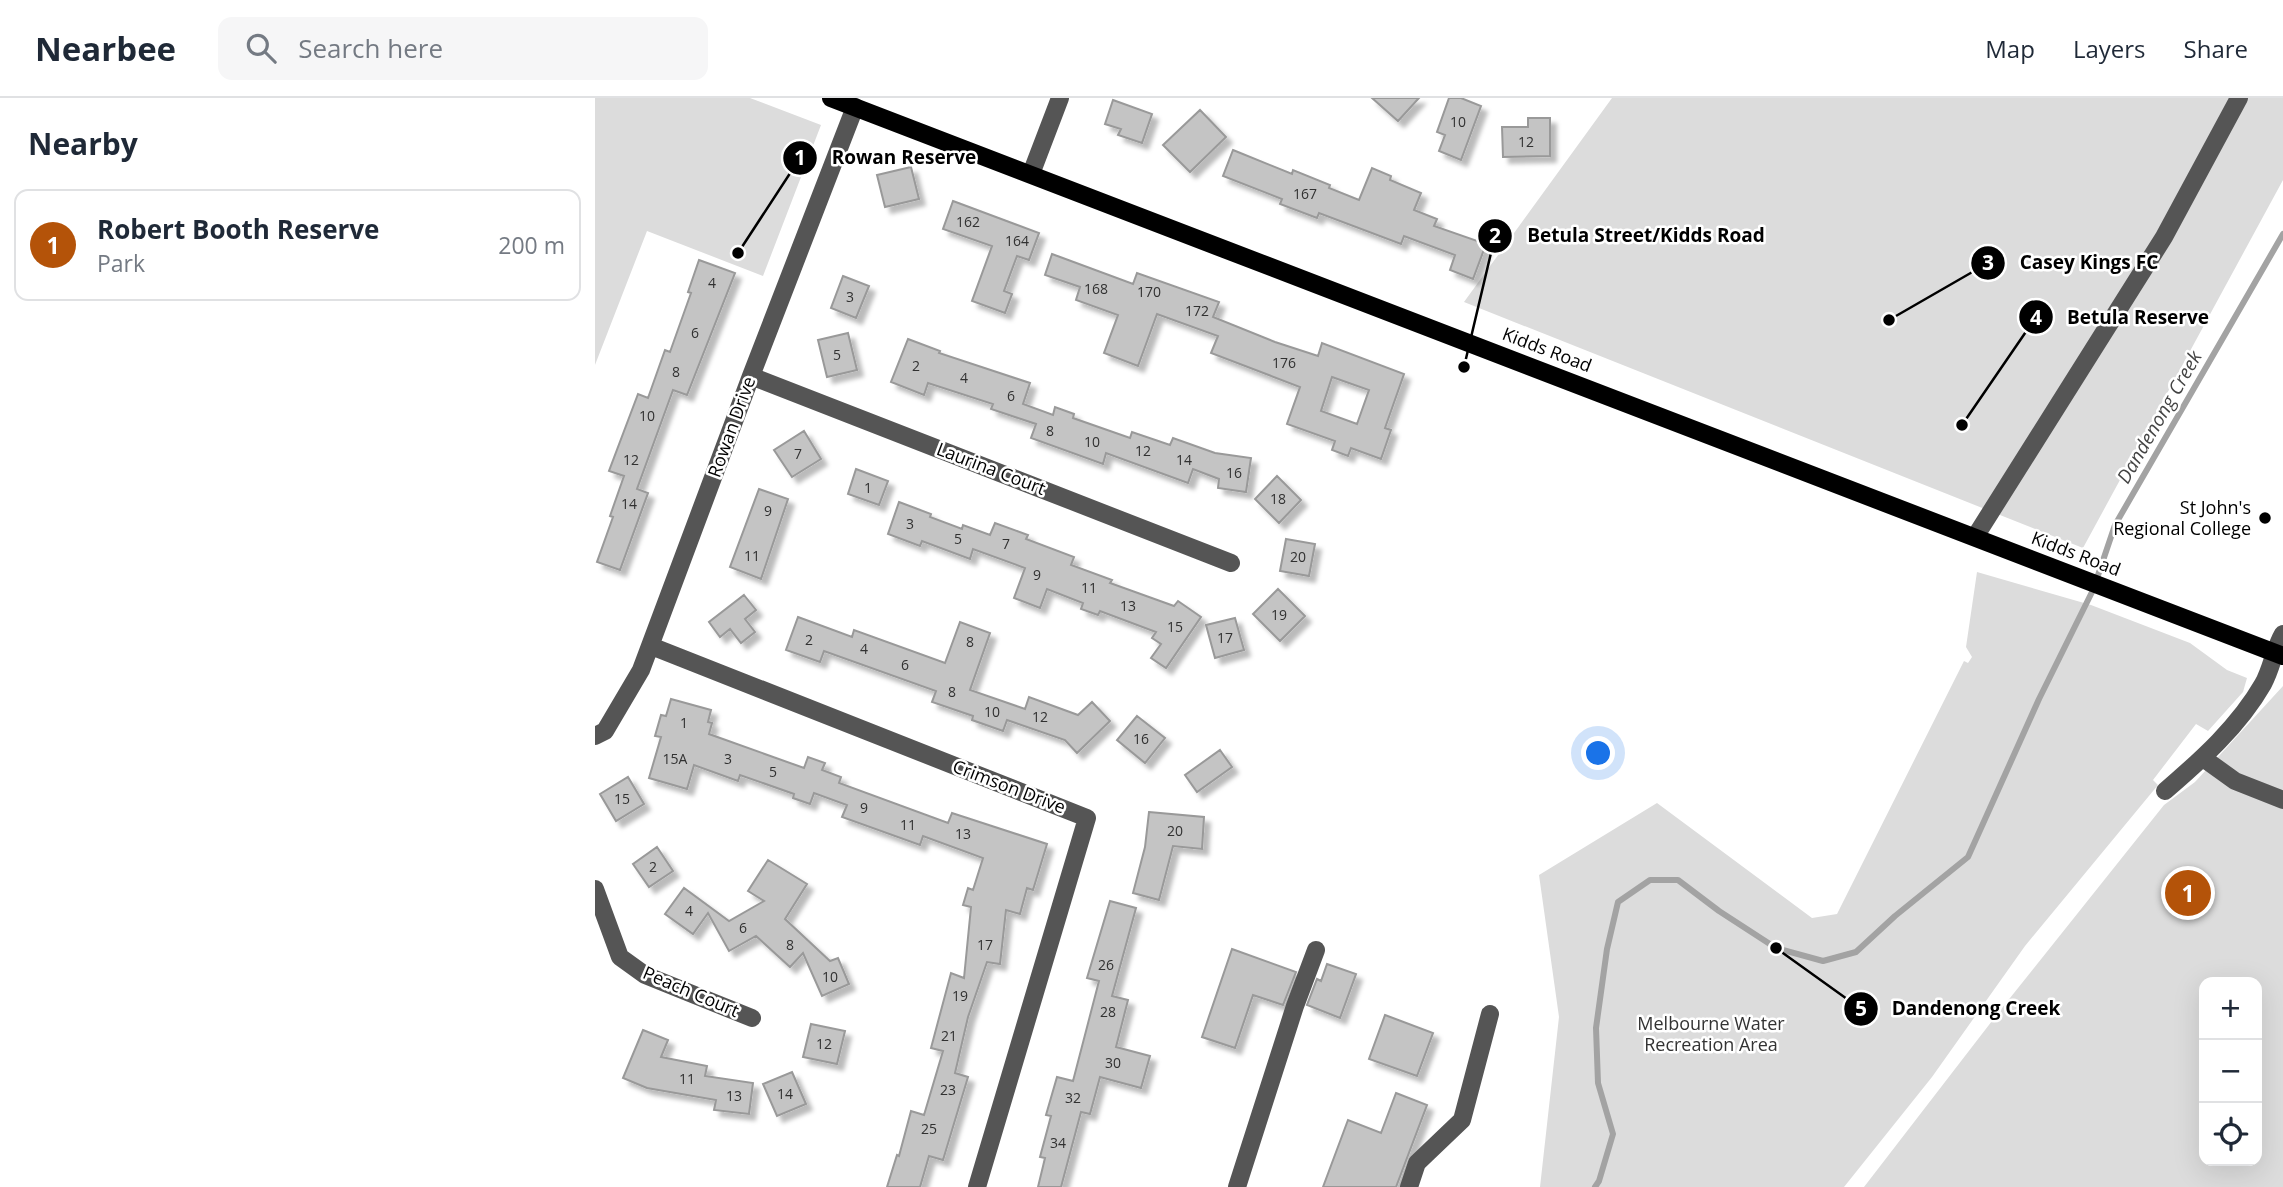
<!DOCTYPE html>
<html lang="en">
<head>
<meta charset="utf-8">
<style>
	:root { --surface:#fff; --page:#f6f6f7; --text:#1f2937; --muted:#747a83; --line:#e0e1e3; --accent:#b45309 }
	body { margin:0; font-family:"Open Sans",sans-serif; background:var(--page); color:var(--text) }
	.controls { position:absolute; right:21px; bottom:21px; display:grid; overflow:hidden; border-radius:14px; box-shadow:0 7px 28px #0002 }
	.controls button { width:63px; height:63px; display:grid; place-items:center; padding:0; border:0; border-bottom:2px solid var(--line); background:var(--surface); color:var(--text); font:35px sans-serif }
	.you { position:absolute; left:1004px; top:656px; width:24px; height:24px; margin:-18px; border:5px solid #fff; border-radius:50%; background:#1a73e8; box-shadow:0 0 0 10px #1a73e833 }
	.badge { display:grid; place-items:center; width:46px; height:46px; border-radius:50%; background:var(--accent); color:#fff; font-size:23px; font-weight:700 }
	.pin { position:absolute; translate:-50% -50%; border:4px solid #fff; box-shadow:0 2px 7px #0006 }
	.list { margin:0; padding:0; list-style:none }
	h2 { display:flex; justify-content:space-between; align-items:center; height:91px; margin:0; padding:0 28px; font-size:30px }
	h2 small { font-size:23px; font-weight:400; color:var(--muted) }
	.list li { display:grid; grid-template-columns:46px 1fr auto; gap:21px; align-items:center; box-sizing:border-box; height:112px; margin:0 14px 14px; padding:0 14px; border:2px solid var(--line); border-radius:14px }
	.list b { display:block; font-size:26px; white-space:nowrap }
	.list p { margin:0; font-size:23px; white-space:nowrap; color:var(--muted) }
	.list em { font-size:23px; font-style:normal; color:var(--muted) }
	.icon { flex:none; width:38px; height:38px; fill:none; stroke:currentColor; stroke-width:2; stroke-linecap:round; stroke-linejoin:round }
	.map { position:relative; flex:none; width:1688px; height:1089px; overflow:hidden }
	header { display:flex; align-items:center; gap:42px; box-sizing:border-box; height:98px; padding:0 35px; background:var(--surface); border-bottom:2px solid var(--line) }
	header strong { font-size:33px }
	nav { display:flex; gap:38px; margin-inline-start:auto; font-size:24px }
	.search { width:490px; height:63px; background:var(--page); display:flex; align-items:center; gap:18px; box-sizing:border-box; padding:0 24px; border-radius:14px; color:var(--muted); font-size:26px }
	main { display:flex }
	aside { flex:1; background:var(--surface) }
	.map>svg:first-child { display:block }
</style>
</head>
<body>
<header>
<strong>Nearbee</strong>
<div class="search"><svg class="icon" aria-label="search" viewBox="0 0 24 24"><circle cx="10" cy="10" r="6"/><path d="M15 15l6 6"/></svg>Search here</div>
<nav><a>Map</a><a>Layers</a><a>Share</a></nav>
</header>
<main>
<aside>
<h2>Nearby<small></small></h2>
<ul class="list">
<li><span class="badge">1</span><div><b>Robert Booth Reserve</b><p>Park</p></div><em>200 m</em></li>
</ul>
</aside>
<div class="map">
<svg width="1688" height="1089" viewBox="0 0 1688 1089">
	<defs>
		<filter id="shadow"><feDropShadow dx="6" dy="6" stdDeviation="2" flood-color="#0004"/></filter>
	</defs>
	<rect width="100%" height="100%" fill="#fff"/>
	<path fill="#dcdcdc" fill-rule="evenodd" d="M 0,0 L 155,0 L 226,27 L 168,178 L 52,133 L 0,267 Z
		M 1017,0 L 1688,0 L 1688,82 L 1488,450 L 869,204 Z
		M 1382,474 L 1496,507 L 1595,545 L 1632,572 L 1652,580 L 1648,594 L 1613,633 L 1601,626 L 1558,682 L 1563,687 L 1430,848 L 1337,979 L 1249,1089 L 945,1089 L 964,919 L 944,777 L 1062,705 L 1217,820 L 1242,816 L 1369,563 L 1373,565 L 1377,559 L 1371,549 Z
		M 1688,588 L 1688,1089 L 1269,1089 L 1407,910 L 1569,707 L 1600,684 ZM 1609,884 L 1662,884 L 1662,1063 L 1609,1063 Z"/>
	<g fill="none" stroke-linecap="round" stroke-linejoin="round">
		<path stroke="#a3a3a3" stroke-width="6" d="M 1000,1089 L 1004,1083 L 1018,1036 L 1003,985 L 1001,930 L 1012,851 L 1023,804 L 1055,782 L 1083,782 L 1124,813 L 1181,850 L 1228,863 L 1261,854 L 1300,818 L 1373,759 L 1444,601 L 1498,492 L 1520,427 L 1688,136"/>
	</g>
	<path fill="#c4c4c4" stroke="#999" stroke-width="2" fill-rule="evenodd" filter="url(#shadow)" d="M 777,0 L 824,0 L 803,23 Z
		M 854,0 L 866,0 L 886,8 L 866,62 L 844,53 L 850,37 L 842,34 Z
		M 518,2 L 557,16 L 547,45 L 523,37 L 526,31 L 510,26 Z
		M 605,12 L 631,39 L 595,74 L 568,47 Z
		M 933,20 L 955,20 L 955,58 L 908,59 L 907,29 L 933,29 Z
		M 638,52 L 697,76 L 698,72 L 735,87 L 734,90 L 764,102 L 777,70 L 796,78 L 795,82 L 826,95 L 819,112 L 842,121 L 839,128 L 891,146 L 878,181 L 855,172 L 860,157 L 809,138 L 806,146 L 724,115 L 722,120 L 685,106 L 687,101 L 628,78 Z
		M 316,69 L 324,101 L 290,109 L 282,77 Z
		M 358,103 L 444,135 L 434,162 L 422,158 L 409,193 L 417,196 L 410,215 L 377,203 L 397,148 L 348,131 Z
		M 457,156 L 538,186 L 542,175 L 624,204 L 618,219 L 680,244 L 723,258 L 727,245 L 809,276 L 790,330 L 796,332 L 786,361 L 756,350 L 753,358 L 737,352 L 740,343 L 692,326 L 705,289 L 616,255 L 623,238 L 562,216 L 543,268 L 509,255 L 523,217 L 481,202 L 485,189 L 450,177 ZM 737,279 L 774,292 L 762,326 L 726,313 Z
		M 104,162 L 140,175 L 92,297 L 78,292 L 42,391 L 53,395 L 25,472 L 2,464 L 18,419 L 15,418 L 29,378 L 14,373 L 43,296 L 53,300 L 70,252 L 75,254 L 96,195 L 93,194 Z
		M 248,178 L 274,188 L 261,220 L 236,210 Z
		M 253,235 L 262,272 L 232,279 L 223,242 Z
		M 313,241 L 345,253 L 344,255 L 435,285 L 428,306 L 458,317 L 460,309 L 479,316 L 478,320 L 535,340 L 537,334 L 575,347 L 578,340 L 620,355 L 656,360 L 651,394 L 623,390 L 624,381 L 598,371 L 593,385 L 511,355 L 508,366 L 436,340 L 441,326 L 396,311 L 398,306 L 333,285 L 329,297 L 296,284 Z
		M 209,333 L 226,361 L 197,379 L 179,352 Z
		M 261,371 L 293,383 L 284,407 L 253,396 Z
		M 682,378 L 706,402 L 684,425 L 660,401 Z
		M 164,391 L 193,401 L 166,481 L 135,469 Z
		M 304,404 L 336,416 L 335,419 L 367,431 L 368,427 L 395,437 L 400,425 L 433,437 L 431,441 L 479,459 L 476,467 L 517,482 L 515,485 L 579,508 L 583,503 L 606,519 L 571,570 L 556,560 L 566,546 L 557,540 L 561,534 L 505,513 L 503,517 L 486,511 L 488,505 L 452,491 L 445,510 L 419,500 L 430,470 L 378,451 L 375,461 L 327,443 L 325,448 L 293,436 Z
		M 691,441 L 720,446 L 714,478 L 685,473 Z
		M 683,491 L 710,518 L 685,543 L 658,516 Z
		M 149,497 L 161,512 L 150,521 L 160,534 L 146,545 L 135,531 L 125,539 L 114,524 Z
		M 203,519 L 257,539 L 259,532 L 350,565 L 365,524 L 395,535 L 375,592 L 430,611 L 434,599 L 483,617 L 497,604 L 515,623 L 482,655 L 470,642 L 412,622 L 408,633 L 377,622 L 378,618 L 337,604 L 341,593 L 229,553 L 225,564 L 191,552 Z
		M 640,520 L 649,552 L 620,560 L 611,527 Z
		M 76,601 L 116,612 L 113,624 L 117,625 L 114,636 L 209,670 L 213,659 L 230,665 L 227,672 L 246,679 L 244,685 L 353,725 L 357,715 L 452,746 L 438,792 L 432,790 L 425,816 L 411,812 L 405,866 L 392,864 L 373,919 L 360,975 L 373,979 L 348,1062 L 334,1058 L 325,1089 L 292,1089 L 302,1057 L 304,1058 L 316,1013 L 329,1017 L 348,953 L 336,950 L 356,875 L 369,880 L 376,809 L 368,807 L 373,790 L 378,792 L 388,760 L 328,738 L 325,747 L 247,719 L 252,707 L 219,695 L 215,706 L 198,700 L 199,696 L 145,677 L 143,683 L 99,667 L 92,691 L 54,680 L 66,639 L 60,638 L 66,617 L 71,618 Z
		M 542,618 L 570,640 L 550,665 L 522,642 Z
		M 625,652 L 637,669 L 602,694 L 590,677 Z
		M 33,679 L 49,706 L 21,723 L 5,696 Z
		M 554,714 L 609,719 L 607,751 L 578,748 L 564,802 L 538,795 L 550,749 Z
		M 62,749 L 78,773 L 54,789 L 38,766 Z
		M 173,762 L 212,786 L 190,821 L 235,863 L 243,860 L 254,886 L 227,898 L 208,855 L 195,869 L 161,838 L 134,853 L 113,815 L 98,836 L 70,816 L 89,790 L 134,823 L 169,803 L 153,793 Z
		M 515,803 L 541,810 L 517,898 L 533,902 L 521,949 L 555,958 L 546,990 L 505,979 L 495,1016 L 486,1014 L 466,1089 L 443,1089 L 450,1060 L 445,1059 L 456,1018 L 451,1017 L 462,979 L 478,983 L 504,883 L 492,880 Z
		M 637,851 L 701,874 L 688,907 L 658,897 L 640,950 L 607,939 Z
		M 732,866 L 761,876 L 745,920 L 712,907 L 722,881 L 726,883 Z
		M 790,917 L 838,935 L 822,978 L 774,961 Z
		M 216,926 L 250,933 L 242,966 L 208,959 Z
		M 48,932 L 73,942 L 66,959 L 112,968 L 110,978 L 158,985 L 154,1016 L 119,1012 L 121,1002 L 52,990 L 28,980 Z
		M 197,974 L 211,1006 L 182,1018 L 168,986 Z
		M 801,995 L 832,1007 L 801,1089 L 728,1089 L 753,1022 L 786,1035 Z"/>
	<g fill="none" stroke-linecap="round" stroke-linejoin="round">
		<path stroke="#555" stroke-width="18" d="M 436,76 L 465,0
			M 156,278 L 636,465
			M 1380,439 L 1569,139 L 1644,0
			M 56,548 L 492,720 L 382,1089
			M 0,638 L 10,633 L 46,572 L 156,278 L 260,9
			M 1608,660 L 1640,683 L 1688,702
			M 1570,693 C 1606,662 1644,628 1668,586 C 1677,570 1679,551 1688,536
			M 0,791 L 25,859 L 50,877 L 157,920
			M 642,1089 L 700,908 L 721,852
			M 814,1089 L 822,1065 L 867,1022 L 895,916"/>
		<path stroke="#000" stroke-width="18" d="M 236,0 L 1688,558"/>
	</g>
	<circle fill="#000" stroke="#fff" stroke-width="2.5" cx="1670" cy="420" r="7"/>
	<g text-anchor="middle" stroke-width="5" stroke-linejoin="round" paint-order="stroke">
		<g font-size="14" fill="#313131">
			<text x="863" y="29">10</text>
			<text x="931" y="49">12</text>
			<text x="710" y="101">167</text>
			<text x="373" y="129">162</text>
			<text x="422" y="148">164</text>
			<text x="117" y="190">4</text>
			<text x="501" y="196">168</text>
			<text x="554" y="199">170</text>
			<text x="255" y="204">3</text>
			<text x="602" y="218">172</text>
			<text x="100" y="240">6</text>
			<text x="242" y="262">5</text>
			<text x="689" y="270">176</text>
			<text x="321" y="273">2</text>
			<text x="81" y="279">8</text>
			<text x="369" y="285">4</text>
			<text x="416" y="303">6</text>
			<text x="52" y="323">10</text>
			<text x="455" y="338">8</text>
			<text x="497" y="349">10</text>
			<text x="548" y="358">12</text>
			<text x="203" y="361">7</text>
			<text x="36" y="367">12</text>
			<text x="589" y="367">14</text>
			<text x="639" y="380">16</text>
			<text x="273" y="395">1</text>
			<text x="683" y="406">18</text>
			<text x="34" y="411">14</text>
			<text x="173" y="418">9</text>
			<text x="315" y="431">3</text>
			<text x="363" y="446">5</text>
			<text x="411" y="451">7</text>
			<text x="157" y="463">11</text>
			<text x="703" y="464">20</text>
			<text x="442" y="482">9</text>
			<text x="494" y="495">11</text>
			<text x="533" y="513">13</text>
			<text x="684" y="522">19</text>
			<text x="580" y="534">15</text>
			<text x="630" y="545">17</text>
			<text x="214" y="547">2</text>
			<text x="375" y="549">8</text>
			<text x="269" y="556">4</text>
			<text x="310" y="572">6</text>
			<text x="357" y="599">8</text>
			<text x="397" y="619">10</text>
			<text x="445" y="624">12</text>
			<text x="89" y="630">1</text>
			<text x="546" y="646">16</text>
			<text x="80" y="666">15A</text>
			<text x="133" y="666">3</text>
			<text x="178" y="679">5</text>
			<text x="27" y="706">15</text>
			<text x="269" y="715">9</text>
			<text x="313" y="732">11</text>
			<text x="580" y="738">20</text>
			<text x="368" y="741">13</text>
			<text x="58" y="774">2</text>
			<text x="94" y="818">4</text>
			<text x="148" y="835">6</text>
			<text x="195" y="852">8</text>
			<text x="390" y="852">17</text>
			<text x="511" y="872">26</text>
			<text x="235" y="884">10</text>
			<text x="365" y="903">19</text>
			<text x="513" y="919">28</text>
			<text x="354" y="943">21</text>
			<text x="229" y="951">12</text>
			<text x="518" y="970">30</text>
			<text x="92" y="986">11</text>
			<text x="353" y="997">23</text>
			<text x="190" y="1001">14</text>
			<text x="139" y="1003">13</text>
			<text x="478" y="1005">32</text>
			<text x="334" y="1036">25</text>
			<text x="463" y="1050">34</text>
		</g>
		<g font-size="18" fill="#000" stroke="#fff">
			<text transform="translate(952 252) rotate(21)" y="6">Kidds Road</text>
			<text transform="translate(137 329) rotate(-70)" y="6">Rowan Drive</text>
			<text transform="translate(396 371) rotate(21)" y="6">Laurina Court</text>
			<text transform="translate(1481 456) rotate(21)" y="6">Kidds Road</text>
			<text transform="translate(414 689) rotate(21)" y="6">Crimson Drive</text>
			<text transform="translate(96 894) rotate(23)" y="6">Peach Court</text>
		</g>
		<g font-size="18" fill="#000" stroke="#fff" text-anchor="end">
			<text x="1656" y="416">St John's<tspan x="1656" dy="21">Regional College</tspan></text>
		</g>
		<g font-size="18" fill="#333" stroke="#fff">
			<text x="1116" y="932">Melbourne Water<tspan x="1116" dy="21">Recreation Area</tspan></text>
		</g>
		<g font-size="19" font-style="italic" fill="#444" stroke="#fff">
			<text transform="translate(1564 319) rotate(-60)" y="7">Dandenong Creek</text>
		</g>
	</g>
	<path fill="none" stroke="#000" stroke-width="2.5" d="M143 155L205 60M869 269L900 138M1294 222L1393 165M1367 327L1441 219M1181 850L1266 911"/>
	<g fill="#000" stroke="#fff" stroke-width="2.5">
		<circle cx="143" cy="155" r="7"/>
		<circle cx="869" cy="269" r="7"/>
		<circle cx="1294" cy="222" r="7"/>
		<circle cx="1367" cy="327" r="7"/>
		<circle cx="1181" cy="850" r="7"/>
		<circle cx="205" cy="60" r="18"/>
		<circle cx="900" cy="138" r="18"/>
		<circle cx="1393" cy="165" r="18"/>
		<circle cx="1441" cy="219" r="18"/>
		<circle cx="1266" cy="911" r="18"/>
	</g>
	<g font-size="21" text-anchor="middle" font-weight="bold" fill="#fff">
		<text x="205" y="67">1</text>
		<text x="900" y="145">2</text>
		<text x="1393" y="172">3</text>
		<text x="1441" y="227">4</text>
		<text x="1266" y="918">5</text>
	</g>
	<g font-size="19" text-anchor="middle" font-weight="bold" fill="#000" stroke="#fff" stroke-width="5" stroke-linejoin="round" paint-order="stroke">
		<text x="309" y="66">Rowan Reserve</text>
		<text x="1051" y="144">Betula Street/Kidds Road</text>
		<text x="1494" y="171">Casey Kings FC</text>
		<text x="1543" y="226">Betula Reserve</text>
		<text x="1381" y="917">Dandenong Creek</text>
	</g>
</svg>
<div class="controls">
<button>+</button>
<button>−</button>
<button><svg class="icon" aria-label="locate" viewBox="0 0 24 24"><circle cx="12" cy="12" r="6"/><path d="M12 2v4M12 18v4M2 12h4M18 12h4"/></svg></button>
</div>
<div class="you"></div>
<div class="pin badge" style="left:1593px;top:795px">1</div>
</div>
</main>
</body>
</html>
